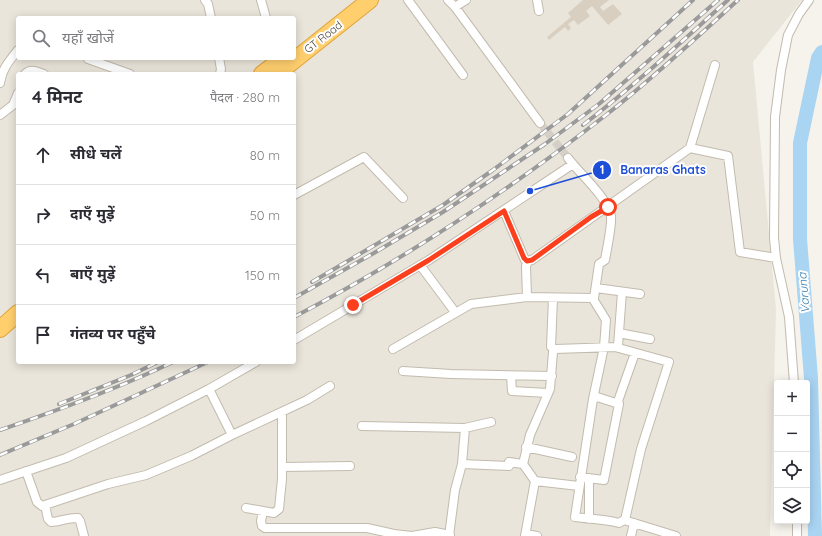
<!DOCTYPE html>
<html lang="hi">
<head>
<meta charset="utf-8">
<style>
	:root { --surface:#fff; --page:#f2f2f3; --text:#2b2b33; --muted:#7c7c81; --line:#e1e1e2 }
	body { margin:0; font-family:Quicksand,"Noto Sans Devanagari",sans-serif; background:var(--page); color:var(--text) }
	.controls { position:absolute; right:12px; bottom:12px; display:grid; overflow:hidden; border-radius:4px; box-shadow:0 2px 10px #0003 }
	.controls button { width:36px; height:36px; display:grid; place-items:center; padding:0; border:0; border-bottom:1px solid var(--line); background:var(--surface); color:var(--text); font:20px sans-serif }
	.stop { position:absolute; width:12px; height:12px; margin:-9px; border:3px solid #fc3f1d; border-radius:50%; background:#fff }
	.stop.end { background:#fc3f1d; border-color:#fff; box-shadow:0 1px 4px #0008 }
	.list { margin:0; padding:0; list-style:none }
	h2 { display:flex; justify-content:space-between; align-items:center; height:52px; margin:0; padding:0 16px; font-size:17px }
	h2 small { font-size:13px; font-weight:400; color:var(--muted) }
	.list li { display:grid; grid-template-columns:26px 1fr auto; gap:12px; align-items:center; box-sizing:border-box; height:60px; padding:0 16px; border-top:1px solid var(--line) }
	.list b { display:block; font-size:15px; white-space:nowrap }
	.list em { font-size:13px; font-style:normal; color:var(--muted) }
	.icon { flex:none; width:22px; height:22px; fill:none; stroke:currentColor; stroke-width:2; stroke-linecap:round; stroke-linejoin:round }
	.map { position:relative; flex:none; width:822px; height:536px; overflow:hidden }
	.search { position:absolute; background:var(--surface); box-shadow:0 2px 10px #0003; left:16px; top:16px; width:280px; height:44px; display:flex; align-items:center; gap:10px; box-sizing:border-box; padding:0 14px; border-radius:4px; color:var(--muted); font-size:15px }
	.panel { position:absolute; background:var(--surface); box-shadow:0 2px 10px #0003; left:16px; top:72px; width:280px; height:292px; border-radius:4px }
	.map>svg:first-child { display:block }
</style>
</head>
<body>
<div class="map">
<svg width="822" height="536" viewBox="0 0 822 536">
	<rect width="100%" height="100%" fill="#f6f3ec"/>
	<path fill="#eae5da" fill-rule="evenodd" d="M 0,0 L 802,0 L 753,62 L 776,309 L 770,536 L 0,536 ZM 18,18 L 294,18 L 294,58 L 18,58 ZM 18,74 L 294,74 L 294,362 L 18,362 Z"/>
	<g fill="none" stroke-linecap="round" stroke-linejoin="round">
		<path stroke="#a9d4f2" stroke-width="14" d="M 815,536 L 811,378 L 800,239 L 800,143 L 818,58 L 822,52"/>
	</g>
	<path fill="#d8cfc1" d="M 583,0 L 609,0 L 600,7 L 603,11 L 613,4 L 622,14 L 608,25 L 592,6 L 586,11 L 590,16 L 578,25 L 574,20 L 568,24 L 571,28 L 568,31 L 565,27 L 549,40 L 547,37 L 571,17 L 568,13 Z"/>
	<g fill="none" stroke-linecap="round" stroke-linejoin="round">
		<path stroke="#d4d0c8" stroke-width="8" stroke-dasharray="8 4" stroke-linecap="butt" d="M 540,123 L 568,158"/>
		<g stroke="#c2bbae" stroke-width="10">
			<path id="street" d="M 205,0 L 208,4 L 211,18
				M 261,0 L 266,18
				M 408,0 L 463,75
				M 448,0 L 455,7 L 540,123
				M 537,0 L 539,11
				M 455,7 L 466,0
				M 219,58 L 221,69 L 220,74
				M 88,59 L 130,74
				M 25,74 C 31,68 37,72 44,74
				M 0,83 C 2,69 9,61 18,50
				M 0,115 L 13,105 L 18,93
				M 690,148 L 728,156 L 740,252 L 776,258
				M 294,195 L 364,157 L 403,198
				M 504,211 L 525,260 L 527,261 L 532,260 L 690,148 L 715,65
				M 420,265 L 455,312
				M 596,288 L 640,294
				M 527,297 L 526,266 L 528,261
				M 553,298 L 551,347 L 555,349 L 615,347 L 669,362 L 641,449 L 625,520
				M 593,299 L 606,320 L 604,347 L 593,399 L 575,517 C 590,519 604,519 619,523 L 624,520 L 676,536
				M 619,333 L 650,339
				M 294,340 L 429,260 L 573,164
				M 615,347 L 618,346 L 622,292
				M 393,349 L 471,304 L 527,297 L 594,298 L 599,264 L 605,260 C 607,248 612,226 611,216 C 608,198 579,173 568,158
				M 403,371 L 451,374 L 552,376
				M 511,376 L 512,391 L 548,393
				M 794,383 L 789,317 L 776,258 L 774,238 L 775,117 L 781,70 L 788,35 L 799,14 L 809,0
				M 209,389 L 232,435 L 307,400 L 330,386
				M 617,404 L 635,353
				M 362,426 L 465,428
				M 526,447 L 572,457
				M 462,464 L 509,466 L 509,462 L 523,464 L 530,435 L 550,389 L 553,352 L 555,349
				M 523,464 L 535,481 L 525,536
				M 282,467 L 350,466
				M 26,471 L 37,502 L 42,506 L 108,484 L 146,475 L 191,456 L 232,435
				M 580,477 L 604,480 L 619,404 L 594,396
				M 0,480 L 66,458 L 146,421 L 209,389 L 256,362
				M 535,481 L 579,486
				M 45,505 L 48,519 L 51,522 C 60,522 69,517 78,518 L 80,521 L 84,536
				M 246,508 L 274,513 L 279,509 L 282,479 L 282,412
				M 263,511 L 261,521 L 262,526 L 265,528 L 367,528 L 394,534 L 412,536 L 435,532 L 450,535
				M 589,519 L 589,478
				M 797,521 L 797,536
				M 526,534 L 537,536
				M 449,536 L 455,490 L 462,464 L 465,428 L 491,422
				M 631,536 L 634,523"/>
		</g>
		<g stroke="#e0a43c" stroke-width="18">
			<path id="highway" d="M 262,74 L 283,58
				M 277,74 L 370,0
				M 0,329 L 18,313"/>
		</g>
		<use href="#street" stroke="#fff" stroke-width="8"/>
		<use href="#highway" stroke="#ffcf6e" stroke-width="16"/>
		<g stroke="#9a9a9a" stroke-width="4">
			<path id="rail" d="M 583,125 C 634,86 681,42 728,0
				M 312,282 L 443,205 L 493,170 L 568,114 L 693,0
				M 294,298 L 374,253 L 443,212 L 545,144 L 599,104 L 718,0
				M 294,317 C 403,260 508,191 606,115 C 652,79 695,39 738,0
				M 59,404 L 131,375 L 158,362
				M 0,430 C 59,410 117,389 173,362
				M 0,455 L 74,424 L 208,362"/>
		</g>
		<use href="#rail" stroke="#fff" stroke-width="2.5" stroke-dasharray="8" stroke-linecap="butt"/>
	</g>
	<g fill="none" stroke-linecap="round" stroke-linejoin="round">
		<path stroke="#fc3f1d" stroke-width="5" d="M 353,305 L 429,260 L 504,211 L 524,258 L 527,261 L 532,260 L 591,217 L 608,207"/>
	</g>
	<g text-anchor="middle" stroke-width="4" stroke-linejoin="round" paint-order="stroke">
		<g font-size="11" fill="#4b4439" stroke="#fff">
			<text transform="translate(323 37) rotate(-38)" y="4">GT Road</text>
		</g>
		<g font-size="12" font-style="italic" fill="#2e7ab2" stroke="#fff">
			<text transform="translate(804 293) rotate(-95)" y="4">Varuna</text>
		</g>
	</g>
	<path fill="none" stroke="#1d4ed8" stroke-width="1.5" d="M530 191L602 170"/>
	<g fill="#1d4ed8" stroke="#fff" stroke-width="1.5">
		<circle cx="530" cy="191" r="4"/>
		<circle cx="602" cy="170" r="10"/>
	</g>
	<g font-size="12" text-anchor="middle" font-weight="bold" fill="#fff">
		<text x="602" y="174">1</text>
	</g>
	<g font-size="12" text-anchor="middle" font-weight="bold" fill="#1d4ed8" stroke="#fff" stroke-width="4" stroke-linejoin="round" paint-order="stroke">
		<text x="663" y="174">Banaras Ghats</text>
	</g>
</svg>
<div class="controls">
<button>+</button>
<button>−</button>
<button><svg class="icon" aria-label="locate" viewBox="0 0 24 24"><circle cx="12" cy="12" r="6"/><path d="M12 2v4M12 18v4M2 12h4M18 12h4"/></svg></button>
<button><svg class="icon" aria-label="layers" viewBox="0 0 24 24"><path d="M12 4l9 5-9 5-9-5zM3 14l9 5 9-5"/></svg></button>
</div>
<div class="stop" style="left:608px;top:207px"></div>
<div class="stop end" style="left:353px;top:305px"></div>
<div class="search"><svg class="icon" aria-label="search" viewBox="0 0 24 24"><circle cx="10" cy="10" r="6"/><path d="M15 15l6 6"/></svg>यहाँ खोजें</div>
<section class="panel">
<h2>4 मिनट<small>पैदल · 280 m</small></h2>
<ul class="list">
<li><svg class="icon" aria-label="ahead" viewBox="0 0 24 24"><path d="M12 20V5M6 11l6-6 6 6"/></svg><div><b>सीधे चलें</b></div><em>80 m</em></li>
<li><svg class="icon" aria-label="right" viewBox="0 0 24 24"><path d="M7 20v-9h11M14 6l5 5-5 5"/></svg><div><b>दाएँ मुड़ें</b></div><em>50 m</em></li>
<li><svg class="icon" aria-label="left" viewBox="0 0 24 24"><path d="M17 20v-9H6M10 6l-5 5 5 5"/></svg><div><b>बाएँ मुड़ें</b></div><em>150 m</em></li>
<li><svg class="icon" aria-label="arrive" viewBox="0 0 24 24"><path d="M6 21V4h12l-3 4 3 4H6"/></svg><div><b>गंतव्य पर पहुँचे</b></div></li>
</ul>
</section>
</div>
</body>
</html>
